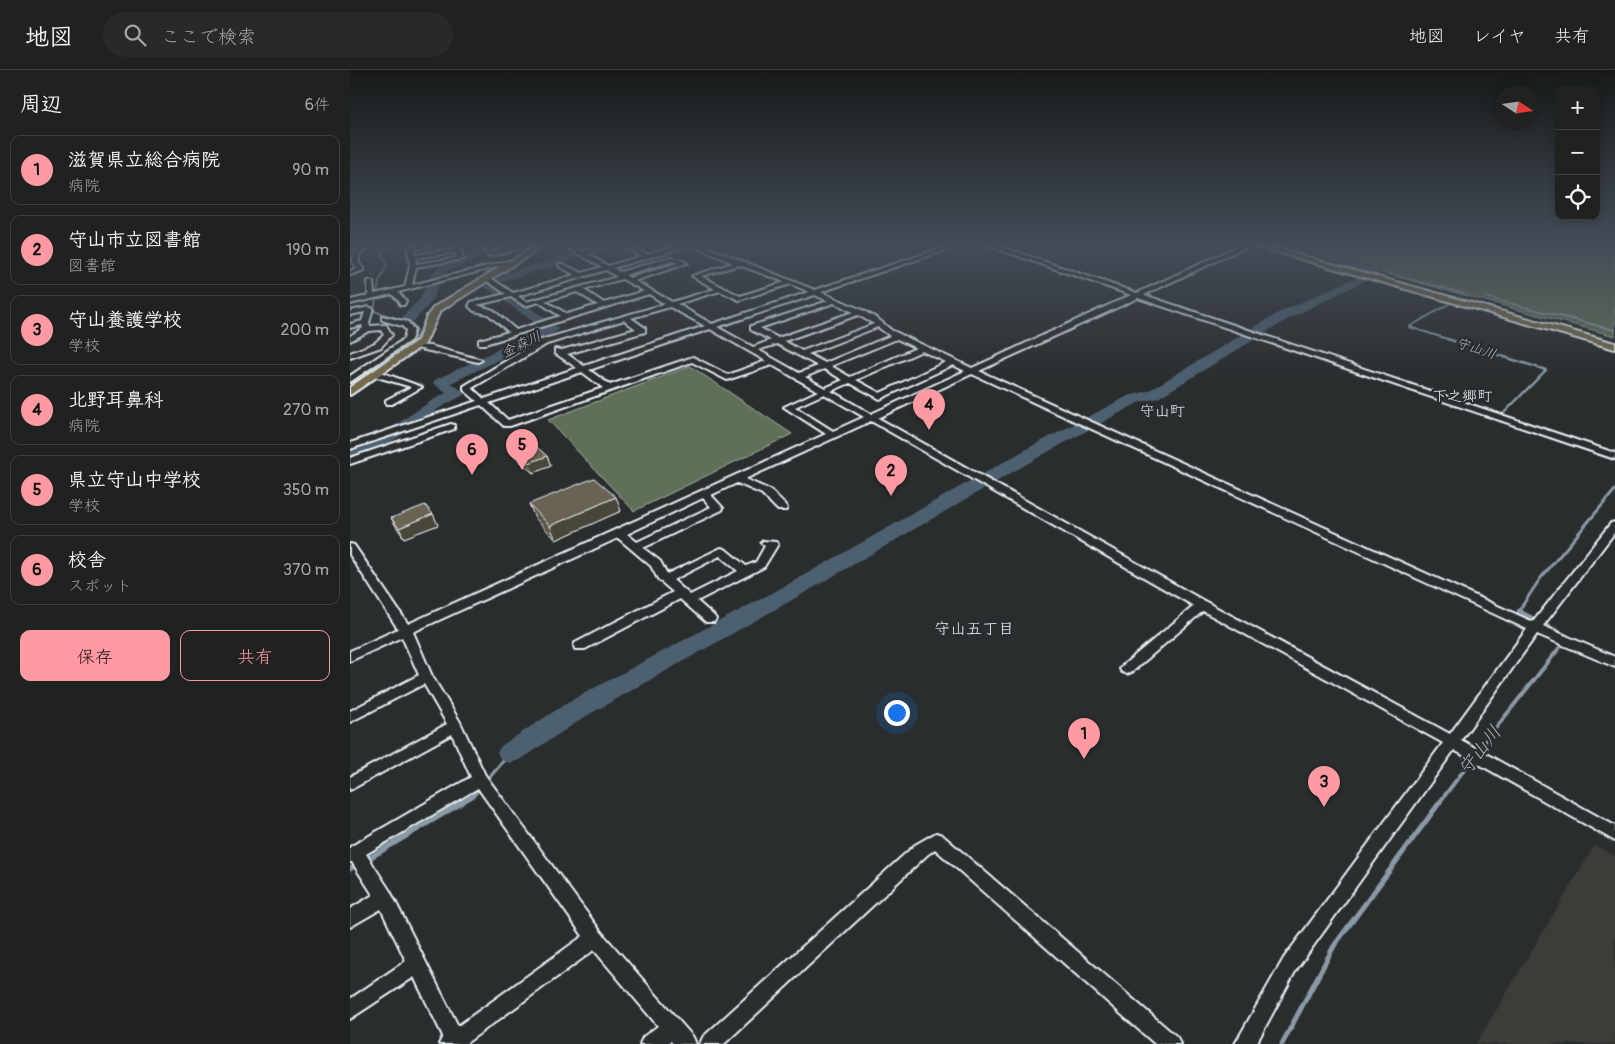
<!DOCTYPE html>
<html lang="ja">
<head>
<meta charset="utf-8">
<style>
	:root { --surface:#202222; --page:#282a2a; --text:#f1f3f6; --muted:#a2a4a5; --line:#3d3f40; --accent:#ff9aa2 }
	body { margin:0; font-family:Pangolin,"Klee One",sans-serif; background:var(--page); color:var(--text) }
	.controls { position:absolute; right:15px; top:15px; display:grid; overflow:hidden; border-radius:10px; box-shadow:0 2px 8px #0003 }
	.controls button { width:45px; height:45px; display:grid; place-items:center; padding:0; border:0; border-bottom:1px solid var(--line); background:var(--surface); color:var(--text); font:25px sans-serif }
	.compass { position:absolute; left:1145px; top:15px; width:45px; height:45px; border-radius:50%; background:var(--surface); box-shadow:0 2px 8px #0003; rotate:102deg }
	.you { position:absolute; left:546px; top:642px; width:18px; height:18px; margin:-12px; border:4px solid #fff; border-radius:50%; background:#1a73e8; box-shadow:0 0 0 8px #1a73e833 }
	.badge { display:grid; place-items:center; width:32px; height:32px; border-radius:50%; background:var(--accent); color:#111; font-size:16px; font-weight:700 }
	.pin { position:absolute; translate:-50% -41px; filter:drop-shadow(0 1px 2px #0008) }
	.pin::after { content:''; position:absolute; top:26px; width:18px; height:15px; background:inherit; clip-path:polygon(0 0,100% 0,50% 100%) }
	.list { margin:0; padding:0; list-style:none }
	h2 { display:flex; justify-content:space-between; align-items:center; height:65px; margin:0; padding:0 20px; font-size:21px }
	h2 small { font-size:16px; font-weight:400; color:var(--muted) }
	.list li { display:grid; grid-template-columns:32px 1fr auto; gap:15px; align-items:center; box-sizing:border-box; height:70px; margin:0 10px 10px; padding:0 10px; border:1px solid var(--line); border-radius:10px }
	.list b { display:block; font-size:19px; white-space:nowrap }
	.list p { margin:0; font-size:16px; white-space:nowrap; color:var(--muted) }
	.list em { font-size:16px; font-style:normal; color:var(--muted) }
	.actions { display:flex; gap:10px; padding:15px 20px }
	.actions a { flex:1; padding:11px 0; border:1px solid var(--accent); border-radius:10px; text-align:center; font-size:18px; color:var(--accent) }
	.actions .main { background:var(--accent); color:#111 }
	.icon { flex:none; width:28px; height:28px; fill:none; stroke:currentColor; stroke-width:2; stroke-linecap:round; stroke-linejoin:round }
	.map { position:relative; flex:none; width:1265px; height:974px; overflow:hidden }
	header { display:flex; align-items:center; gap:30px; box-sizing:border-box; height:70px; padding:0 25px; background:var(--surface); border-bottom:1px solid var(--line) }
	header strong { font-size:24px }
	nav { display:flex; gap:28px; margin-inline-start:auto; font-size:18px }
	.search { width:350px; height:45px; background:var(--page); display:flex; align-items:center; gap:12px; box-sizing:border-box; padding:0 18px; border-radius:28px; color:var(--muted); font-size:19px }
	main { display:flex }
	aside { flex:1; background:var(--surface) }
	.map>svg:first-child { display:block }
</style>
</head>
<body>
<header>
<strong>地図</strong>
<div class="search"><svg class="icon" aria-label="search" viewBox="0 0 24 24"><circle cx="10" cy="10" r="6"/><path d="M15 15l6 6"/></svg>ここで検索</div>
<nav><a>地図</a><a>レイヤ</a><a>共有</a></nav>
</header>
<main>
<aside>
<h2>周辺<small>6件</small></h2>
<ul class="list">
<li><span class="badge">1</span><div><b>滋賀県立総合病院</b><p>病院</p></div><em>90 m</em></li>
<li><span class="badge">2</span><div><b>守山市立図書館</b><p>図書館</p></div><em>190 m</em></li>
<li><span class="badge">3</span><div><b>守山養護学校</b><p>学校</p></div><em>200 m</em></li>
<li><span class="badge">4</span><div><b>北野耳鼻科</b><p>病院</p></div><em>270 m</em></li>
<li><span class="badge">5</span><div><b>県立守山中学校</b><p>学校</p></div><em>350 m</em></li>
<li><span class="badge">6</span><div><b>校舎</b><p>スポット</p></div><em>370 m</em></li>
</ul>
<div class="actions"><a class="main">保存</a><a>共有</a></div>
</aside>
<div class="map">
<svg width="1265" height="974" viewBox="0 0 1265 974">
	<rect width="100%" height="100%" fill="#2a2d2e"/>
	<filter id="ink" filterUnits="userSpaceOnUse"><feTurbulence type="fractalNoise" baseFrequency=".02" numOctaves="2"/><feDisplacementMap in="SourceGraphic" scale="10" xChannelSelector="R" yChannelSelector="G"/><feConvolveMatrix kernelMatrix="1 2 1 2 8 2 1 2 1" color-interpolation-filters="sRGB"/></filter>
	<g filter="url(#ink)">
		<path fill="#3d3d39" d="M 1245,775 L 1265,786 L 1265,974 L 1126,974 Z"/>
		<path fill="#607058" stroke="#a4b0a8" d="M 926,174 L 1265,174 L 1265,266 Z
			M 340,296 L 442,364 L 284,441 L 198,350 Z"/>
		<g fill="none" stroke-linecap="round" stroke-linejoin="round">
			<path stroke="#8b9aa6" stroke-width="2" d="M 41,174 L 31,184 L 37,196 L 29,212 L 24,241 L 62,253 L 69,263 L 63,270
				M 1028,201 L 1114,223
				M 1135,227 L 1265,260
				M 1099,234 L 1059,257 L 1101,270"/>
			<path stroke="#8b9aa6" stroke-width="2.5" d="M 1097,269 L 1196,300 L 1147,350 L 1265,390
				M 55,279 L 64,269
				M 0,317 L 7,313"/>
			<path stroke="#8b9aa6" stroke-width="3" d="M 1263,389 L 1265,390
				M 1168,542 L 1190,509 L 1265,420"/>
			<path stroke="#8b9aa6" stroke-width="4" d="M 1169,541 L 1217,566
				M 1126,683 L 1214,572
				M 136,711 L 160,683
				M 111,733 L 123,726 L 130,717
				M 1089,733 L 1123,688"/>
			<path stroke="#8b9aa6" stroke-width="5" d="M 16,790 L 113,732
				M 0,799 L 8,794
				M 932,974 L 984,876 L 1090,732"/>
			<path fill="#4d6070" fill-rule="evenodd" d="M 123,174 L 133,174 L 133,184 L 128,189 L 98,200 L 92,206 L 81,232 L 63,252 L 53,252 L 52,249 L 53,246 L 69,230 L 83,202 L 90,196 L 120,185 Z
				M 240,174 L 255,174 L 211,194 L 145,213 L 206,256 L 208,259 L 206,262 L 101,313 L 115,323 L 112,326 L 91,337 L 50,366 L 6,392 L 0,393 L 0,381 L 38,360 L 81,331 L 96,323 L 83,313 L 85,310 L 192,258 L 132,215 L 130,212 L 132,209 L 203,190 Z
				M 931,174 L 949,174 L 1032,199 L 1034,201 L 938,249 L 808,328 L 788,333 L 694,384 L 449,526 L 238,645 L 169,690 L 160,693 L 151,690 L 147,683 L 151,676 L 220,631 L 435,516 L 682,376 L 778,326 L 798,321 L 928,243 L 1018,202 Z"/>
			<g stroke="#e8f1f8" stroke-width="4">
				<path id="minor" d="M 14,174 L 21,174 L 9,185 L 9,193 L 14,200 L 0,205 L 0,201 L 7,199 L 3,193 L 3,186 L 0,187 L 0,183 L 4,182 Z
					M 57,174 L 63,176 L 89,174 L 64,179 L 65,185 L 104,179 L 103,174 L 109,174 L 113,189 L 66,197 L 62,215 L 163,190 L 166,192 L 48,222 L 56,231 L 54,235 L 50,235 L 49,231 L 42,224 L 0,234 L 0,230 L 18,226 L 18,211 L 23,212 L 24,224 L 55,217 L 60,196 ZM 105,182 L 106,188 L 66,194 L 65,188 Z
					M 129,174 L 135,174 L 141,182 C 151,179 162,174 173,174 L 164,180 L 139,186 Z
					M 212,174 L 220,174 L 233,182 L 253,174 L 263,174 L 238,184 L 258,196 L 291,186 L 268,174 L 277,174 L 297,184 L 332,174 L 350,174 L 465,220 L 604,174 L 614,174 L 471,222 L 512,240 L 528,249 L 541,260 L 622,298 L 781,225 L 633,174 L 643,174 L 787,223 L 893,174 L 902,174 L 794,225 L 1265,383 L 1265,389 L 788,228 L 629,301 L 1183,552 L 1261,453 L 1265,452 L 1265,462 L 1193,556 L 1265,587 L 1265,597 L 1187,564 L 1111,670 L 1265,756 L 1265,771 L 1104,680 L 946,900 L 906,974 L 885,974 L 934,888 L 1093,673 L 853,541 L 782,602 L 777,604 L 772,602 L 770,599 L 772,596 L 844,536 L 521,351 L 395,409 L 420,420 L 436,436 L 437,438 L 436,440 L 428,440 L 412,424 L 387,413 L 361,425 L 373,438 L 372,440 L 293,478 L 310,491 L 317,504 L 371,478 L 375,479 L 396,496 L 406,492 L 415,476 L 411,473 L 413,471 L 426,472 L 428,474 L 414,497 L 347,531 L 364,546 L 366,549 L 364,552 L 356,552 L 330,529 L 235,579 L 225,579 L 224,576 L 225,573 L 323,522 L 308,509 L 301,496 L 268,468 L 63,562 L 82,606 L 110,652 L 135,705 L 251,862 L 343,967 L 346,974 L 323,974 L 321,971 L 316,974 L 290,974 L 293,967 L 308,956 L 244,880 L 115,974 L 89,974 L 93,966 L 64,907 L 0,949 L 0,929 L 56,891 L 31,839 L 0,857 L 0,839 L 23,825 L 2,792 L 0,792 L 0,777 L 121,707 L 102,664 L 0,720 L 0,707 L 97,654 L 74,614 L 0,652 L 0,641 L 69,605 L 52,567 L 0,591 L 0,581 L 48,559 L 0,485 L 0,474 L 4,475 L 58,554 L 476,364 L 434,337 L 468,321 L 422,295 L 377,310 L 342,292 L 160,356 L 154,356 L 131,335 L 0,379 L 0,373 L 127,331 L 114,320 L 114,316 L 191,270 L 315,234 L 299,224 L 135,274 L 129,274 L 129,270 L 159,262 L 138,244 L 124,241 L 119,236 L 121,232 L 156,224 L 135,209 L 135,207 L 139,207 L 163,223 L 225,205 L 209,196 L 209,194 L 213,194 L 232,203 L 252,197 ZM 342,175 L 383,193 L 342,206 L 365,219 L 322,232 L 285,211 L 337,193 L 322,187 L 270,202 L 263,198 ZM 322,191 L 328,193 L 280,208 L 275,205 ZM 389,195 L 435,212 L 390,226 L 351,206 ZM 256,200 L 267,207 L 176,232 L 168,226 ZM 272,209 L 294,221 L 254,233 L 234,220 ZM 441,214 L 459,222 L 362,254 L 327,234 L 370,221 L 389,230 ZM 227,222 L 248,235 L 217,244 L 195,231 ZM 465,225 L 478,231 L 401,256 L 401,260 L 421,270 L 403,277 L 367,257 ZM 161,227 L 175,236 L 189,232 L 210,246 L 166,260 L 143,240 L 127,235 ZM 484,233 L 503,242 L 428,268 L 410,258 ZM 320,237 L 355,256 L 234,296 L 217,284 L 295,262 L 295,258 L 281,248 ZM 508,245 L 524,254 L 452,281 L 434,271 ZM 274,250 L 286,259 L 212,280 L 205,279 L 205,283 L 227,298 L 134,329 L 122,318 L 197,274 ZM 528,257 L 540,266 L 475,293 L 458,284 ZM 360,259 L 416,291 L 378,305 L 343,287 L 260,315 L 239,300 ZM 547,269 L 566,278 L 500,307 L 481,296 ZM 427,274 L 468,296 L 449,303 L 408,280 ZM 572,281 L 596,292 L 530,323 L 506,310 ZM 603,295 L 615,301 L 521,344 L 481,321 L 500,313 L 530,329 ZM 474,299 L 493,310 L 475,318 L 455,307 ZM 232,302 L 253,318 L 158,350 L 139,333 ZM 622,304 L 1177,559 L 1100,664 L 856,532 L 528,348 ZM 474,324 L 514,347 L 483,361 L 445,337 ZM 353,428 L 361,437 L 287,472 L 277,464 ZM 370,486 L 388,501 L 340,525 L 323,510 ZM 128,718 L 233,866 L 108,956 L 40,821 L 16,784 Z
					M 19,237 L 23,239 L 19,253 L 20,256 L 36,255 L 42,265 L 31,277 L 0,288 L 0,283 L 25,273 L 34,265 L 31,260 L 19,261 L 0,271 L 0,266 L 13,258 L 12,255 L 0,258 L 0,254 L 12,251 L 15,242 L 0,245 L 0,241 Z
					M 32,246 L 58,252 L 64,260 L 61,270 L 0,312 L 0,306 L 54,269 L 56,260 L 52,256 L 32,250 Z
					M 63,275 L 80,276 L 132,290 L 128,292 L 62,277 Z
					M 24,302 L 30,302 L 72,317 L 42,334 L 36,334 L 36,330 L 61,317 L 24,306 Z
					M 101,354 L 104,355 L 104,359 L 0,394 L 0,388 Z
					M 586,763 L 592,765 L 827,967 L 830,974 L 805,974 L 585,779 L 577,785 L 374,974 L 350,974 L 353,967 L 565,775 Z"/>
			</g>
			<g stroke="#e8f1f8" stroke-width="4">
				<path id="major" d="M 188,174 L 197,174 L 90,241 L 75,274 L 0,325 L 0,317 L 68,270 L 77,246 L 84,237 Z
					M 899,174 L 911,174 L 1265,273 L 1265,279 Z"/>
			</g>
			<use href="#minor" fill="#2a2d2e" fill-rule="evenodd"/>
			<use href="#major" fill="#756b4b" fill-rule="evenodd"/>
		</g>
		<path fill="#5b5547" stroke="#e8f1f8" d="M 160,376 L 197,386 L 201,396 L 183,403 L 164,386 Z
			M 266,427 L 271,441 L 206,470 L 185,448 L 179,434 Z
			M 83,444 L 88,455 L 54,468 L 47,458 L 41,448 Z"/>
		<path fill="#4a4539" stroke="#e8f1f8" d="M 197,386 L 201,396 L 183,403 L 179,393 Z
			M 266,427 L 271,441 L 206,470 L 200,456 Z
			M 83,444 L 88,455 L 54,468 L 49,458 Z"/>
		<path fill="#6a6352" stroke="#e8f1f8" d="M 178,369 L 197,386 L 179,393 L 160,376 Z
			M 244,408 L 266,427 L 200,456 L 179,434 Z
			M 75,435 L 83,444 L 49,458 L 41,448 Z"/>
	</g>
	<linearGradient id="sky" x2="0" y2="1"><stop stop-color="#171919"/><stop offset="0.56" stop-color="#444c57"/><stop offset="1" stop-color="#444c57" stop-opacity="0"/></linearGradient>
	<rect width="1265" height="311" fill="url(#sky)"/>
	<g text-anchor="middle" stroke-width="4.5" stroke-linejoin="round" paint-order="stroke">
		<g font-size="14" font-style="italic" fill="#aab7c2" stroke="#2a2d2e">
			<text transform="translate(171 274) rotate(-26)" y="5">金森川</text>
			<text transform="translate(1126 278) rotate(18)" y="5">守山川</text>
		</g>
		<g font-size="15" fill="#e8f1f8" stroke="#2a2d2e">
			<text x="1112" y="331">下之郷町</text>
			<text x="812" y="346">守山町</text>
		</g>
		<g font-size="16" fill="#e8f1f8" stroke="#2a2d2e">
			<text x="624" y="564">守山五丁目</text>
		</g>
		<g font-size="19" font-style="italic" fill="#aab7c2" stroke="#2a2d2e">
			<text transform="translate(1129 680) rotate(-52)" y="7">守山川</text>
		</g>
	</g>
</svg>
<div class="controls">
<button>+</button>
<button>−</button>
<button><svg class="icon" aria-label="locate" viewBox="0 0 24 24"><circle cx="12" cy="12" r="6"/><path d="M12 2v4M12 18v4M2 12h4M18 12h4"/></svg></button>
</div>
<svg class="compass" viewBox="-18 -18 36 36"><path d="M0-13l5 13h-10z" fill="#e53935"/><path d="M0 13l5-13h-10z" fill="#a2a4a5"/></svg>
<div class="you"></div>
<div class="pin badge" style="left:734px;top:689px">1</div>
<div class="pin badge" style="left:541px;top:426px">2</div>
<div class="pin badge" style="left:974px;top:737px">3</div>
<div class="pin badge" style="left:579px;top:360px">4</div>
<div class="pin badge" style="left:172px;top:400px">5</div>
<div class="pin badge" style="left:122px;top:405px">6</div>
</div>
</main>
</body>
</html>
